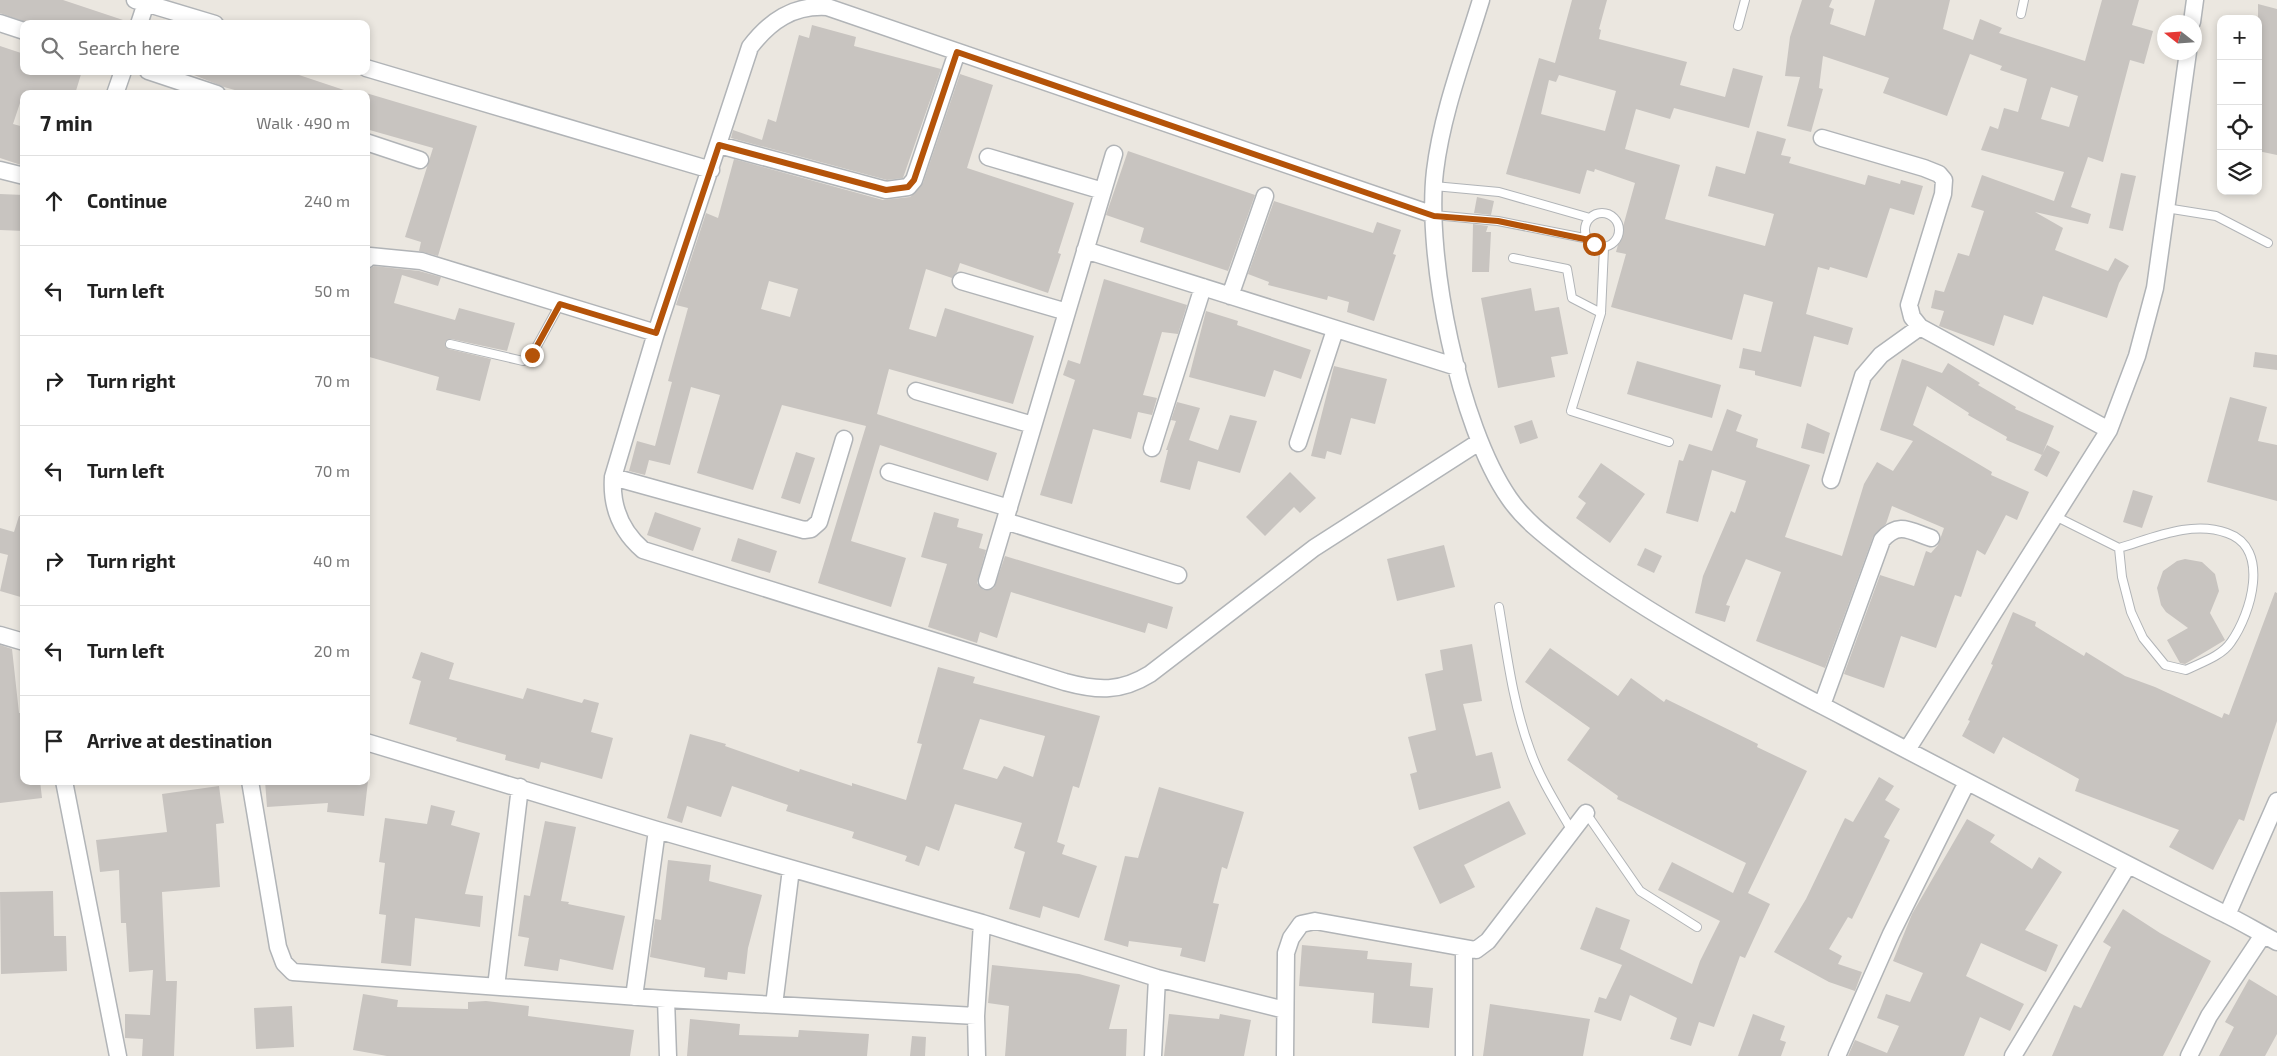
<!DOCTYPE html>
<html lang="en">
<head>
<meta charset="utf-8">
<style>
	:root { --surface:#fff; --page:#f2f2f2; --text:#222; --muted:#767676; --line:#e0e0e0 }
	body { margin:0; font-family:"Exo 2",sans-serif; background:var(--page); color:var(--text) }
	.controls { position:absolute; right:15px; top:15px; display:grid; overflow:hidden; border-radius:10px; box-shadow:0 2px 8px #0003 }
	.controls button { width:45px; height:45px; display:grid; place-items:center; padding:0; border:0; border-bottom:1px solid var(--line); background:var(--surface); color:var(--text); font:25px sans-serif }
	.compass { position:absolute; left:2157px; top:15px; width:45px; height:45px; border-radius:50%; background:var(--surface); box-shadow:0 2px 8px #0003; rotate:287deg }
	.stop { position:absolute; width:15px; height:15px; margin:-11px; border:4px solid #b45309; border-radius:50%; background:#fff }
	.stop.end { background:#b45309; border-color:#fff; box-shadow:0 1px 5px #0008 }
	.list { margin:0; padding:0; list-style:none }
	h2 { display:flex; justify-content:space-between; align-items:center; height:65px; margin:0; padding:0 20px; font-size:21px }
	h2 small { font-size:16px; font-weight:400; color:var(--muted) }
	.list li { display:grid; grid-template-columns:32px 1fr auto; gap:15px; align-items:center; box-sizing:border-box; height:90px; padding:0 20px; border-top:1px solid var(--line) }
	.list b { display:block; font-size:19px; white-space:nowrap }
	.list em { font-size:16px; font-style:normal; color:var(--muted) }
	.icon { flex:none; width:28px; height:28px; fill:none; stroke:currentColor; stroke-width:2; stroke-linecap:round; stroke-linejoin:round }
	.map { position:relative; flex:none; width:2277px; height:1056px; overflow:hidden }
	.search { position:absolute; background:var(--surface); box-shadow:0 2px 8px #0003; left:20px; top:20px; width:350px; height:55px; display:flex; align-items:center; gap:12px; box-sizing:border-box; padding:0 18px; border-radius:10px; color:var(--muted); font-size:19px }
	.panel { position:absolute; background:var(--surface); box-shadow:0 2px 8px #0003; left:20px; top:90px; width:350px; height:695px; border-radius:10px }
	.map>svg:first-child { display:block }
</style>
</head>
<body>
<div class="map">
<svg width="2277" height="1056" viewBox="0 0 2277 1056">
	<rect width="100%" height="100%" fill="#ebe7e0"/>
	<path fill="#c8c4c0" fill-rule="evenodd" d="M 0,0 L 63,0 L 126,21 L 126,24 L 31,24 L 0,13 Z
		M 1572,0 L 1607,0 L 1599,29 L 1601,30 L 1599,39 L 1687,62 L 1680,85 L 1725,97 L 1733,68 L 1763,76 L 1749,128 L 1674,108 L 1670,119 L 1636,109 L 1625,149 L 1680,165 L 1665,219 L 1765,246 L 1774,214 L 1708,196 L 1716,166 L 1745,174 L 1757,131 L 1786,139 L 1781,155 L 1791,157 L 1789,163 L 1865,185 L 1868,175 L 1900,184 L 1901,180 L 1923,186 L 1914,215 L 1890,208 L 1867,278 L 1830,267 L 1829,270 L 1818,267 L 1806,314 L 1853,328 L 1848,345 L 1814,336 L 1801,387 L 1755,375 L 1755,371 L 1739,368 L 1743,348 L 1761,352 L 1773,302 L 1744,294 L 1732,340 L 1611,307 L 1626,254 L 1616,252 L 1635,183 L 1595,169 L 1594,172 L 1587,170 L 1580,194 L 1506,174 L 1539,58 L 1555,63 ZM 1559,75 L 1616,91 L 1605,131 L 1541,114 L 1549,80 L 1556,82 Z
		M 1802,0 L 1832,0 L 1829,7 L 1834,9 L 1830,24 L 1865,36 L 1875,0 L 1950,0 L 1943,29 L 1973,40 L 1980,19 L 2002,28 L 1999,33 L 2085,61 L 2102,0 L 2139,0 L 2132,25 L 2153,31 L 2144,64 L 2130,60 L 2103,162 L 2088,157 L 2071,207 L 2091,214 L 2088,224 L 2035,212 L 2063,228 L 2055,250 L 2108,271 L 2115,258 L 2129,266 L 2119,283 L 2107,318 L 2043,296 L 2033,325 L 2004,315 L 1994,346 L 1939,326 L 1944,311 L 1931,308 L 1935,290 L 1944,292 L 1958,253 L 1969,256 L 1984,211 L 1971,207 L 1982,175 L 2054,201 L 2064,172 L 1981,150 L 1990,126 L 1998,129 L 2004,108 L 2018,112 L 2027,79 L 2000,70 L 2002,66 L 1970,54 L 1947,116 L 1883,93 L 1889,78 L 1823,56 L 1819,88 L 1823,89 L 1811,132 L 1787,126 L 1800,77 L 1785,76 L 1790,37 ZM 2051,87 L 2078,96 L 2069,127 L 2041,119 Z
		M 2258,4 L 2277,9 L 2277,155 L 2258,151 Z
		M 812,25 L 856,37 L 854,46 L 941,69 L 903,178 L 887,180 L 731,138 L 733,130 L 762,140 L 768,119 L 776,122 L 799,35 L 809,38 Z
		M 0,46 L 24,54 L 24,71 L 82,71 L 75,94 L 23,94 L 13,124 L 24,127 L 24,166 L 0,158 Z
		M 184,71 L 287,71 L 347,91 L 346,94 L 249,94 L 224,87 Z
		M 960,74 L 993,85 L 967,168 L 1074,203 L 1058,253 L 1061,254 L 1048,293 L 960,263 L 957,272 L 952,278 L 926,269 L 909,329 L 936,337 L 945,308 L 1034,336 L 1013,404 L 889,369 L 877,414 L 997,453 L 988,481 L 880,445 L 851,541 L 906,558 L 891,607 L 818,583 L 866,426 L 782,405 L 753,490 L 697,473 L 720,395 L 691,387 L 670,465 L 649,460 L 645,475 L 629,471 L 637,441 L 655,446 L 672,382 L 668,381 L 688,308 L 676,305 L 706,213 L 718,218 L 734,159 L 883,200 L 910,197 L 923,183 ZM 769,281 L 798,289 L 790,317 L 761,309 Z
		M 366,93 L 477,126 L 438,256 L 419,251 L 421,242 L 405,237 L 433,148 L 366,129 Z
		M 1128,151 L 1255,195 L 1228,271 L 1140,242 L 1144,228 L 1106,215 Z
		M 2121,173 L 2136,176 L 2123,231 L 2109,228 Z
		M 0,194 L 24,195 L 24,231 L 0,230 Z
		M 1477,197 L 1494,201 L 1491,215 L 1474,213 Z
		M 1274,201 L 1373,233 L 1377,222 L 1401,230 L 1393,254 L 1396,255 L 1374,321 L 1347,312 L 1349,302 L 1328,296 L 1327,300 L 1268,285 L 1269,282 L 1248,274 Z
		M 1473,224 L 1488,226 L 1486,232 L 1491,232 L 1489,272 L 1472,272 Z
		M 374,266 L 419,271 L 441,277 L 438,286 L 402,275 L 394,303 L 455,320 L 459,308 L 515,323 L 507,351 L 451,339 L 445,342 L 449,349 L 491,359 L 480,401 L 436,390 L 439,377 L 366,356 L 366,280 L 369,269 Z
		M 1104,279 L 1187,305 L 1178,334 L 1162,332 L 1143,395 L 1157,398 L 1152,415 L 1138,412 L 1131,439 L 1093,429 L 1072,504 L 1040,495 L 1075,380 L 1063,375 L 1068,360 L 1080,364 Z
		M 1531,288 L 1535,311 L 1559,307 L 1568,354 L 1551,357 L 1555,377 L 1498,388 L 1481,298 Z
		M 1206,311 L 1238,321 L 1237,325 L 1311,350 L 1301,379 L 1274,370 L 1265,397 L 1189,377 Z
		M 2255,352 L 2277,355 L 2277,370 L 2253,367 Z
		M 1902,359 L 1942,373 L 1948,363 L 1980,383 L 1978,385 L 2016,407 L 2015,409 L 2054,426 L 2042,455 L 2006,440 L 2007,437 L 1968,415 L 1969,413 L 1927,386 L 1913,425 L 1992,472 L 1991,475 L 2029,492 L 2017,520 L 2006,515 L 1985,555 L 1977,550 L 1961,597 L 1955,595 L 1936,648 L 1901,636 L 1884,688 L 1844,674 L 1880,575 L 1914,586 L 1926,551 L 1931,553 L 1938,545 L 1944,528 L 1892,506 L 1886,524 L 1873,537 L 1825,668 L 1756,641 L 1781,572 L 1746,559 L 1726,605 L 1730,606 L 1725,622 L 1695,613 L 1703,576 L 1731,511 L 1735,513 L 1746,481 L 1712,470 L 1698,522 L 1666,513 L 1679,460 L 1683,461 L 1689,444 L 1712,451 L 1727,409 L 1742,415 L 1736,431 L 1758,439 L 1756,447 L 1810,465 L 1785,537 L 1842,556 L 1864,484 L 1877,462 L 1893,471 L 1913,441 L 1880,430 Z
		M 1637,361 L 1721,385 L 1712,418 L 1627,394 Z
		M 1334,366 L 1387,379 L 1375,424 L 1351,418 L 1341,455 L 1327,451 L 1325,459 L 1311,456 Z
		M 2230,397 L 2267,407 L 2258,441 L 2277,445 L 2277,501 L 2207,482 Z
		M 1177,402 L 1200,408 L 1189,440 L 1218,450 L 1230,415 L 1257,421 L 1240,473 L 1198,461 L 1190,490 L 1160,482 L 1168,450 L 1166,450 L 1176,421 L 1171,420 Z
		M 1532,420 L 1538,438 L 1520,444 L 1514,426 Z
		M 1807,423 L 1830,433 L 1824,454 L 1801,448 Z
		M 2047,445 L 2060,452 L 2047,477 L 2034,470 Z
		M 796,452 L 815,458 L 800,504 L 781,498 Z
		M 1601,463 L 1645,494 L 1610,543 L 1576,518 L 1586,503 L 1578,497 Z
		M 1290,472 L 1316,498 L 1300,513 L 1294,507 L 1265,536 L 1246,517 Z
		M 2133,490 L 2153,496 L 2142,528 L 2123,522 Z
		M 655,512 L 701,528 L 693,551 L 647,535 Z
		M 934,512 L 959,519 L 957,527 L 983,534 L 979,548 L 986,550 L 977,583 L 984,590 L 994,588 L 1005,556 L 1173,607 L 1167,629 L 1148,623 L 1145,633 L 1011,592 L 997,638 L 980,632 L 977,643 L 928,627 L 947,564 L 921,557 Z
		M 19,516 L 24,516 L 24,598 L 0,591 L 8,555 L 0,553 L 0,528 L 14,532 Z
		M 738,538 L 777,551 L 770,573 L 731,561 Z
		M 1444,545 L 1455,587 L 1397,601 L 1387,559 Z
		M 1645,548 L 1662,556 L 1654,573 L 1637,565 Z
		M 2185,559 L 2202,562 L 2215,574 L 2219,591 L 2210,613 L 2225,640 L 2185,664 L 2180,663 L 2167,640 L 2188,628 L 2166,612 L 2161,605 L 2157,588 L 2163,571 L 2177,561 Z
		M 2275,592 L 2277,593 L 2277,721 L 2244,821 L 2239,819 L 2213,870 L 2169,847 L 2179,830 L 2075,791 L 2079,779 L 2003,737 L 1994,754 L 1962,736 L 1970,721 L 1968,720 L 1993,665 L 1991,664 L 2013,612 L 2036,622 L 2035,626 L 2084,656 L 2086,652 L 2125,676 L 2155,687 L 2222,718 L 2224,713 L 2229,715 Z
		M 1472,644 L 1482,701 L 1463,704 L 1476,756 L 1492,752 L 1501,788 L 1419,810 L 1410,774 L 1417,772 L 1408,737 L 1436,730 L 1425,674 L 1443,670 L 1440,650 Z
		M 0,645 L 12,649 L 19,713 L 24,713 L 24,781 L 40,781 L 42,798 L 0,803 Z
		M 1550,648 L 1618,696 L 1631,678 L 1664,702 L 1666,699 L 1758,744 L 1757,747 L 1807,771 L 1748,893 L 1770,904 L 1745,958 L 1740,956 L 1714,1027 L 1699,1022 L 1691,1046 L 1670,1039 L 1677,1018 L 1630,995 L 1621,1021 L 1594,1012 L 1599,997 L 1606,999 L 1622,965 L 1580,949 L 1596,907 L 1630,920 L 1620,949 L 1692,984 L 1700,961 L 1720,921 L 1658,890 L 1672,862 L 1733,893 L 1746,863 L 1617,799 L 1618,796 L 1567,760 L 1590,728 L 1525,682 Z
		M 421,652 L 454,663 L 449,679 L 523,699 L 527,688 L 582,703 L 584,699 L 599,703 L 591,732 L 613,738 L 602,779 L 541,762 L 539,769 L 505,760 L 506,755 L 456,741 L 457,738 L 409,724 L 421,681 L 412,678 Z
		M 938,667 L 975,677 L 973,683 L 1100,716 L 1079,788 L 1073,786 L 1057,842 L 1065,845 L 1062,854 L 1097,866 L 1079,918 L 1043,906 L 1040,918 L 1009,909 L 1025,852 L 1014,848 L 1022,823 L 955,804 L 939,851 L 926,846 L 919,866 L 905,861 L 907,856 L 852,838 L 854,832 L 786,811 L 788,805 L 732,786 L 721,817 L 687,806 L 682,823 L 667,818 L 690,734 L 726,744 L 725,746 L 799,772 L 800,769 L 852,786 L 852,783 L 906,800 L 922,744 L 917,743 ZM 980,719 L 1045,736 L 1033,777 L 1004,766 L 997,779 L 963,769 Z
		M 1879,777 L 1894,786 L 1885,800 L 1900,809 L 1884,837 L 1890,840 L 1852,919 L 1848,917 L 1829,949 L 1842,956 L 1838,964 L 1862,972 L 1855,991 L 1829,982 L 1774,952 L 1806,899 L 1845,818 L 1853,822 Z
		M 265,781 L 368,781 L 364,816 L 327,812 L 328,803 L 267,807 Z
		M 219,786 L 224,823 L 216,824 L 220,887 L 162,892 L 166,981 L 177,981 L 174,1056 L 142,1056 L 143,1039 L 125,1038 L 125,1014 L 150,1015 L 153,970 L 129,972 L 126,923 L 121,923 L 119,870 L 100,872 L 96,840 L 167,832 L 162,794 Z
		M 1159,787 L 1244,812 L 1227,869 L 1222,867 L 1213,903 L 1219,904 L 1205,962 L 1180,956 L 1182,948 L 1129,941 L 1128,947 L 1104,940 L 1125,856 L 1138,858 Z
		M 1509,801 L 1526,834 L 1464,865 L 1475,887 L 1440,904 L 1413,847 Z
		M 431,805 L 455,811 L 451,825 L 480,833 L 465,894 L 483,896 L 480,927 L 415,918 L 411,966 L 381,963 L 386,915 L 379,914 L 385,863 L 379,862 L 385,818 L 427,824 Z
		M 1967,819 L 1995,835 L 1990,842 L 2032,869 L 2039,857 L 2062,872 L 2025,930 L 2058,945 L 2046,972 L 1981,943 L 1966,976 L 2024,1004 L 2010,1031 L 1980,1017 L 1964,1056 L 1848,1056 L 1855,1040 L 1887,1053 L 1899,1026 L 1877,1018 L 1886,994 L 1910,1002 L 1923,973 L 1893,961 L 1912,914 Z
		M 545,821 L 576,827 L 561,901 L 569,902 L 568,904 L 625,916 L 613,970 L 560,959 L 558,971 L 524,966 L 529,938 L 518,936 L 524,895 L 530,896 Z
		M 668,860 L 711,865 L 709,881 L 762,895 L 748,948 L 745,974 L 728,972 L 727,980 L 704,977 L 705,968 L 650,957 L 655,919 L 661,920 Z
		M 53,891 L 54,936 L 66,936 L 67,971 L 1,974 L 0,892 Z
		M 2123,909 L 2160,933 L 2211,961 L 2163,1056 L 2052,1056 L 2074,1005 L 2081,1008 L 2111,947 L 2103,942 Z
		M 1302,945 L 1368,951 L 1367,959 L 1412,963 L 1410,986 L 1433,988 L 1429,1028 L 1372,1023 L 1374,993 L 1299,986 Z
		M 992,965 L 1079,974 L 1120,985 L 1109,1029 L 1127,1029 L 1126,1056 L 1005,1056 L 1009,1006 L 988,1003 Z
		M 2249,979 L 2277,996 L 2277,1034 L 2265,1056 L 2219,1056 L 2234,1027 L 2225,1022 Z
		M 363,994 L 398,1000 L 397,1007 L 468,1009 L 468,1002 L 486,1001 L 529,1006 L 528,1016 L 634,1030 L 630,1056 L 387,1056 L 353,1050 Z
		M 1490,1004 L 1590,1019 L 1583,1056 L 1483,1056 Z
		M 292,1006 L 294,1047 L 256,1049 L 254,1008 Z
		M 1169,1014 L 1219,1019 L 1220,1014 L 1251,1020 L 1244,1056 L 1164,1056 Z
		M 1753,1014 L 1785,1026 L 1780,1040 L 1786,1042 L 1781,1056 L 1738,1056 Z
		M 690,1019 L 740,1024 L 739,1035 L 798,1037 L 799,1030 L 869,1034 L 867,1056 L 687,1056 Z
		M 912,1036 L 926,1037 L 925,1056 L 910,1056 Z"/>
	<g fill="none" stroke-linecap="round" stroke-linejoin="round">
		<g stroke="#b1b4b7" stroke-width="10">
			<path id="lane" d="M 2021,14 L 2024,0
				M 1738,26 L 1745,0
				M 1434,186 L 1499,192 L 1590,218
				M 2166,208 L 2216,216 L 2268,243
				M1585 230a17 17 0 1 1 34 0a17 17 0 1 1-34 0Z
				M 1434,215 L 1498,221 L 1589,239
				M 1604,248 L 1601,313 L 1571,411 L 1669,442
				M 1513,258 L 1567,269 L 1572,298 L 1601,313
				M 450,344 L 523,361 L 532,355 L 560,304
				M 2055,516 L 2119,548 L 2122,577 L 2131,612 L 2143,638 L 2165,665 L 2186,670 C 2200,663 2222,656 2231,642 C 2251,614 2271,548 2227,533 C 2192,520 2153,538 2119,548
				M 1499,607 C 1507,655 1513,704 1530,750 C 1540,779 1557,805 1572,831
				M 1586,813 L 1640,891 L 1697,927"/>
		</g>
		<g stroke="#b1b4b7" stroke-width="19">
			<path id="street" d="M 135,0 L 215,24
				M 1481,0 C 1464,56 1442,113 1435,171 C 1425,257 1459,426 1509,498 C 1526,523 1552,541 1576,560 C 1659,622 1752,669 1844,717 C 1969,783 2095,848 2221,912 C 2240,921 2258,932 2277,942
				M 2192,22 L 2195,0
				M 0,23 L 24,31
				M 139,24 L 146,3
				M 366,68 L 711,170
				M 148,71 L 217,94
				M 115,94 L 123,71
				M 1822,138 L 1924,168 L 1939,174 L 1944,180 L 1943,194 L 1909,305 L 1912,317 L 1920,327 L 2109,430
				M 366,142 L 420,160
				M 719,145 L 886,190 L 908,187 L 914,180 L 957,52
				M 988,157 L 1103,191
				M 0,170 L 24,176
				M 1434,215 L 827,7 C 793,5 770,21 750,47 L 656,333 L 613,477 C 611,506 621,531 643,550 L 1065,682 C 1098,691 1121,692 1150,674 L 1314,548 L 1479,442
				M 1085,250 L 1457,367
				M 366,260 L 370,256 L 421,261 L 656,333
				M 961,281 L 1067,312
				M 1230,296 L 1265,196
				M 916,391 L 1033,425
				M 1298,443 L 1335,330
				M 1152,448 L 1203,287
				M 889,472 L 1009,508
				M 613,477 L 804,530 L 811,529 L 819,522 L 844,439
				M 1831,480 L 1863,376 L 1881,355 L 1920,327
				M 1005,521 L 1178,575
				M 987,581 L 1114,154
				M 0,635 L 24,642
				M 1822,705 L 1882,540 C 1899,521 1910,531 1931,538
				M 366,742 L 657,830 L 982,923 L 1157,978 L 1285,1010
				M 1907,750 L 2109,430 L 2137,356 L 2155,288 L 2188,52
				M 64,781 L 118,1056
				M 250,781 L 278,947 L 284,963 L 293,972 L 666,999 L 976,1016
				M 2227,915 L 2277,801
				M 1464,949 L 1464,1056
				M 496,987 L 520,787
				M 634,997 L 657,830
				M 666,999 L 668,1056
				M 774,1005 L 791,869
				M 977,1056 L 976,1016 L 982,923
				M 1153,1056 L 1157,978
				M 1285,1056 L 1286,953 L 1291,938 L 1301,924 L 1315,921 L 1476,950 L 1488,941 L 1586,813
				M 1837,1056 L 1891,934 L 1967,782
				M 2013,1056 L 2128,865
				M 2189,1056 L 2209,1016 L 2263,935"/>
		</g>
		<use href="#lane" stroke="#fff" stroke-width="8"/>
		<use href="#street" stroke="#fff" stroke-width="16"/>
	</g>
	<g fill="none" stroke-linecap="round" stroke-linejoin="round">
		<path stroke="#b45309" stroke-width="6" d="M 532,355 L 560,304 L 656,333 L 719,145 L 886,190 L 908,187 L 914,180 L 957,52 L 1434,216 L 1498,221 L 1589,240 L 1594,244"/>
	</g>
</svg>
<div class="controls">
<button>+</button>
<button>−</button>
<button><svg class="icon" aria-label="locate" viewBox="0 0 24 24"><circle cx="12" cy="12" r="6"/><path d="M12 2v4M12 18v4M2 12h4M18 12h4"/></svg></button>
<button><svg class="icon" aria-label="layers" viewBox="0 0 24 24"><path d="M12 4l9 5-9 5-9-5zM3 14l9 5 9-5"/></svg></button>
</div>
<svg class="compass" viewBox="-18 -18 36 36"><path d="M0-13l5 13h-10z" fill="#e53935"/><path d="M0 13l5-13h-10z" fill="#767676"/></svg>
<div class="stop" style="left:1594px;top:244px"></div>
<div class="stop end" style="left:532px;top:355px"></div>
<div class="search"><svg class="icon" aria-label="search" viewBox="0 0 24 24"><circle cx="10" cy="10" r="6"/><path d="M15 15l6 6"/></svg>Search here</div>
<section class="panel">
<h2>7 min<small>Walk · 490 m</small></h2>
<ul class="list">
<li><svg class="icon" aria-label="ahead" viewBox="0 0 24 24"><path d="M12 20V5M6 11l6-6 6 6"/></svg><div><b>Continue</b></div><em>240 m</em></li>
<li><svg class="icon" aria-label="left" viewBox="0 0 24 24"><path d="M17 20v-9H6M10 6l-5 5 5 5"/></svg><div><b>Turn left</b></div><em>50 m</em></li>
<li><svg class="icon" aria-label="right" viewBox="0 0 24 24"><path d="M7 20v-9h11M14 6l5 5-5 5"/></svg><div><b>Turn right</b></div><em>70 m</em></li>
<li><svg class="icon" aria-label="left" viewBox="0 0 24 24"><path d="M17 20v-9H6M10 6l-5 5 5 5"/></svg><div><b>Turn left</b></div><em>70 m</em></li>
<li><svg class="icon" aria-label="right" viewBox="0 0 24 24"><path d="M7 20v-9h11M14 6l5 5-5 5"/></svg><div><b>Turn right</b></div><em>40 m</em></li>
<li><svg class="icon" aria-label="left" viewBox="0 0 24 24"><path d="M17 20v-9H6M10 6l-5 5 5 5"/></svg><div><b>Turn left</b></div><em>20 m</em></li>
<li><svg class="icon" aria-label="arrive" viewBox="0 0 24 24"><path d="M6 21V4h12l-3 4 3 4H6"/></svg><div><b>Arrive at destination</b></div></li>
</ul>
</section>
</div>
</body>
</html>
